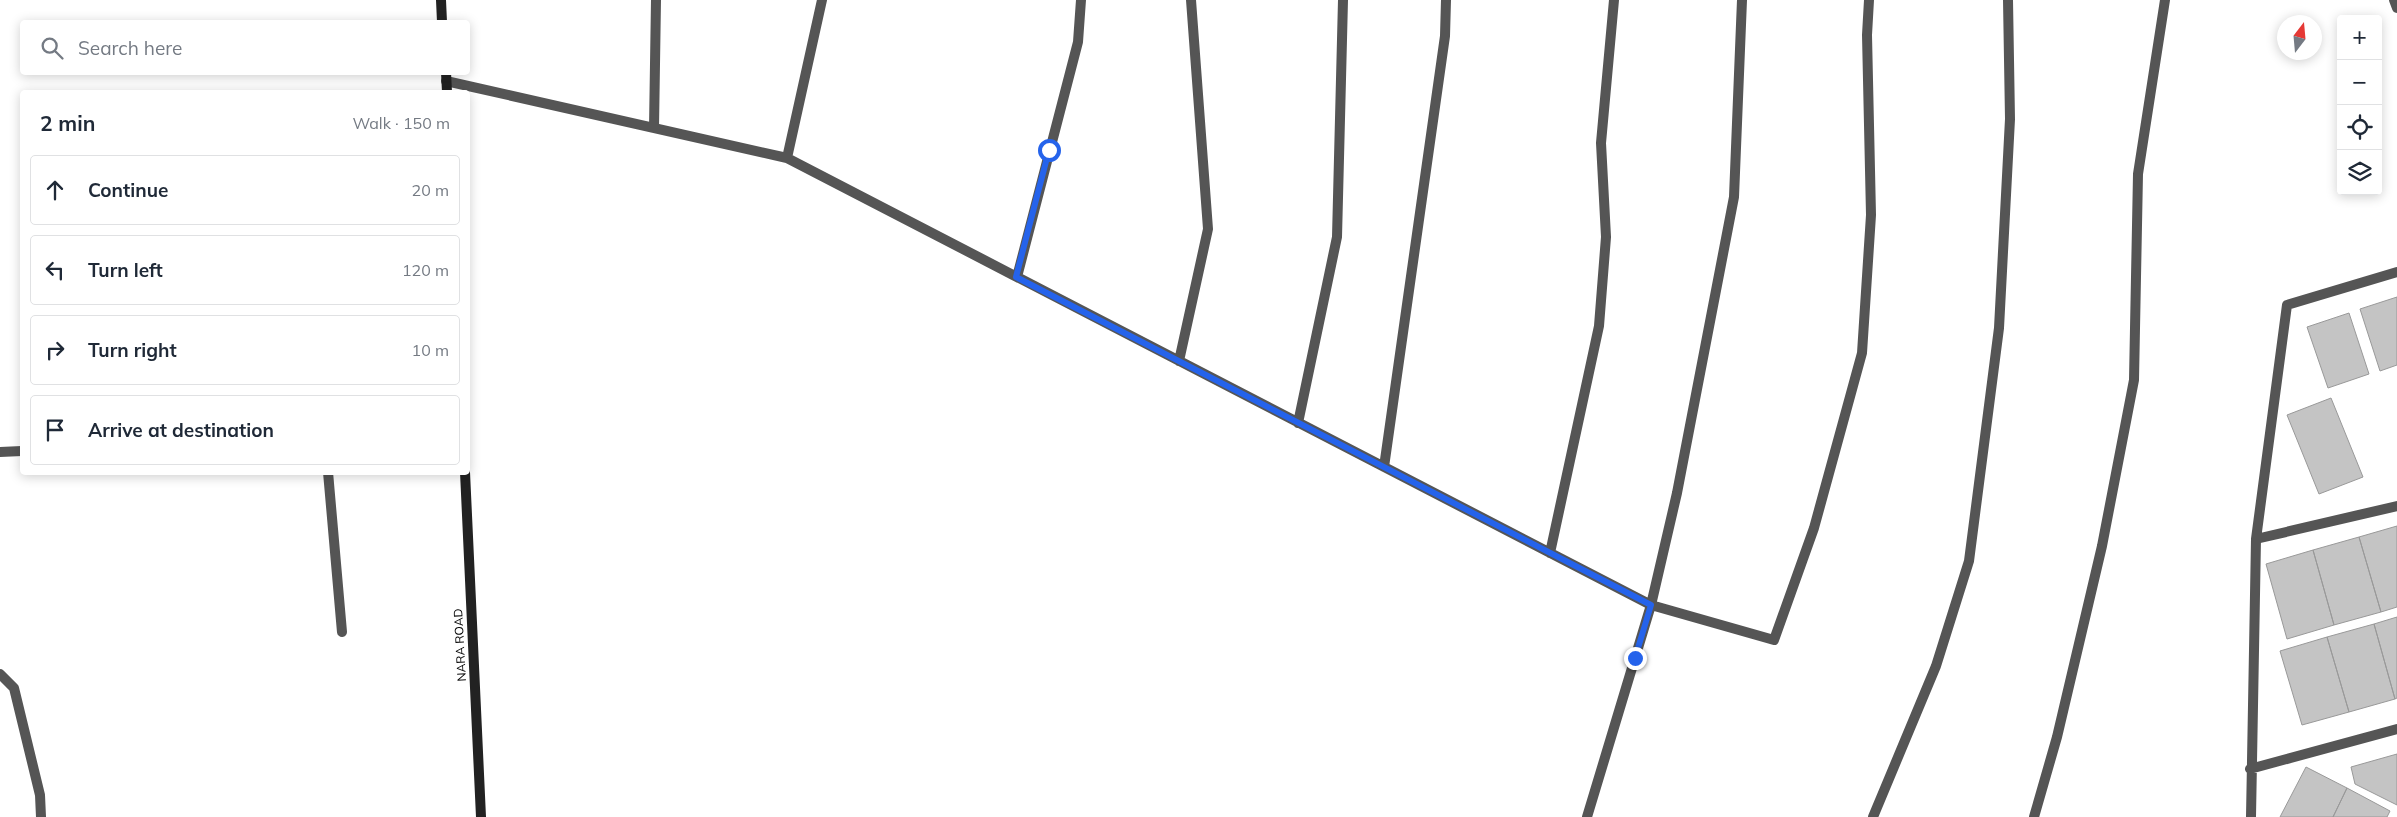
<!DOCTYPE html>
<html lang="en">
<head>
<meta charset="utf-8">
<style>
	:root { --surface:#fff; --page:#f6f6f7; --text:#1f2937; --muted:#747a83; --line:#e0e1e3 }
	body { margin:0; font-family:Mulish,sans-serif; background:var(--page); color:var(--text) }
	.controls { position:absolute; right:15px; top:15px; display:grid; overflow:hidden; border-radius:5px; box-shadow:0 2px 12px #0003 }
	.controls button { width:45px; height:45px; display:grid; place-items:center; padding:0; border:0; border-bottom:1px solid var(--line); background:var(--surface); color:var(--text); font:25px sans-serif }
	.compass { position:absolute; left:2277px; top:15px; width:45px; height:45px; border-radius:50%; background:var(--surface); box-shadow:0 2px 12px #0003; rotate:16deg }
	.stop { position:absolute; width:15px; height:15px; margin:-11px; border:4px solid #2563eb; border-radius:50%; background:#fff }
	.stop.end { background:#2563eb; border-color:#fff; box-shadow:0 1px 5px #0008 }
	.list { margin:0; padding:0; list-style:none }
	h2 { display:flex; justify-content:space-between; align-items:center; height:65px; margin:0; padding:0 20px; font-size:21px }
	h2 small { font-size:16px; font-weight:400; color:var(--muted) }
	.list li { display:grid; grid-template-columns:32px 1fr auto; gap:15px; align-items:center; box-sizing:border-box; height:70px; margin:0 10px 10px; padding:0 10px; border:1px solid var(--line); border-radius:5px }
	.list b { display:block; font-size:19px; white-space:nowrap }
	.list em { font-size:16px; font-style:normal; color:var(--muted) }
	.icon { flex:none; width:28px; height:28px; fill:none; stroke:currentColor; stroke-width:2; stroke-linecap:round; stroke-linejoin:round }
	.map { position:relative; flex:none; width:2397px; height:817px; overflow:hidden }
	.search { position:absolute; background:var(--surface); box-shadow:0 2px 12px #0003; left:20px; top:20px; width:450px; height:55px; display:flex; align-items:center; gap:12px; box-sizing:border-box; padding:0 18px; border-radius:5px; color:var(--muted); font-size:19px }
	.panel { position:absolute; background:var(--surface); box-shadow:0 2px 12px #0003; left:20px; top:90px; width:450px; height:385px; border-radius:5px }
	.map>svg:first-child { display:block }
</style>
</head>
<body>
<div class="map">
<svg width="2397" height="817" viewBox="0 0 2397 817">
	<rect width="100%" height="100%" fill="#fff"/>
	<path fill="#c4c4c4" stroke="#999" d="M 2397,297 L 2397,365 L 2380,371 L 2360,309 Z
		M 2349,313 L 2369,374 L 2328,388 L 2307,327 Z
		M 2331,398 L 2363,477 L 2319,494 L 2287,415 Z
		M 2397,526 L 2397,607 L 2381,612 L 2359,537 Z
		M 2359,537 L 2381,612 L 2334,625 L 2313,550 Z
		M 2313,550 L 2334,625 L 2287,639 L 2266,564 Z
		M 2397,617 L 2397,698 L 2395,699 L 2374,624 Z
		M 2374,624 L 2395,699 L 2349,712 L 2327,637 Z
		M 2327,637 L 2349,712 L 2302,725 L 2280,651 Z
		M 2397,754 L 2397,805 L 2355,784 L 2351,767 Z
		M 2306,767 L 2347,788 L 2333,817 L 2280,817 Z
		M 2347,788 L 2390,811 L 2387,817 L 2333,817 Z"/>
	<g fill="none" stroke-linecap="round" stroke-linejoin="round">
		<path stroke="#555" stroke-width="10" d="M 0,452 L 22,451
			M 328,472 L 342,632"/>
		<path stroke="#555" stroke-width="10" d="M 1742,0 L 1734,197 L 1677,493 L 1651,605 L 1774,640 L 1814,528 L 1862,353 L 1871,215 L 1867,35 L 1869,0
			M 2394,0 L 2397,8
			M 446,81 L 787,158 L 1651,605 L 1587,817
			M 654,128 L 656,0
			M 787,158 L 822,0
			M 1017,277 L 1078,42 L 1081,0
			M 1179,361 L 1208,229 L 1191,0
			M 1298,423 L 1337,237 L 1343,0
			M 1384,467 L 1445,36 L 1446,0
			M 2256,539 L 2287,305 L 2397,272
			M 1550,553 L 1599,326 L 1606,237 L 1601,143 L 1614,0
			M 0,674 L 14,688 L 40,795 L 41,817
			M 2250,769 L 2397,729
			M 1873,817 L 1936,666 L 1969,561 L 1999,328 L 2010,119 L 2008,0
			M 2034,817 L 2057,737 L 2102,546 L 2134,380 L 2138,174 L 2165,0
			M 2251,817 L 2256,539 L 2397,506"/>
		<path stroke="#222" stroke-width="10" d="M 441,0 L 442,22
			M 446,72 L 447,92
			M 465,472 L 481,817"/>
	</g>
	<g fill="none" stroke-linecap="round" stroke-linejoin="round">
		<path stroke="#2563eb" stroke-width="6" d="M 1049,150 L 1016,277 L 1651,605 L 1635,658"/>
	</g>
	<g text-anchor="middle" stroke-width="4.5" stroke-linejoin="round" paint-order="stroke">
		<g font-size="12" fill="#000" stroke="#fff">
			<text transform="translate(460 645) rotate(-93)" y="4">NARA ROAD</text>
		</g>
	</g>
</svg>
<div class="controls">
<button>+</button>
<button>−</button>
<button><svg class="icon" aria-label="locate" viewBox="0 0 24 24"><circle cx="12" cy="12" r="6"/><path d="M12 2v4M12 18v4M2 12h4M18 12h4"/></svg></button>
<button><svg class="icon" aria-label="layers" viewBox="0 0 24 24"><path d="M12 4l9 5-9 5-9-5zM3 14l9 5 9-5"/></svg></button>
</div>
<svg class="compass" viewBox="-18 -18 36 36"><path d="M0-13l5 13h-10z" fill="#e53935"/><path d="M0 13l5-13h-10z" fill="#747a83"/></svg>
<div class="stop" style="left:1049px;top:150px"></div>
<div class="stop end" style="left:1635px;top:658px"></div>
<div class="search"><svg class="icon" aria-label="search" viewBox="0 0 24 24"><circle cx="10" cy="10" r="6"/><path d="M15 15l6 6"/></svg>Search here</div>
<section class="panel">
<h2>2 min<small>Walk · 150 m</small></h2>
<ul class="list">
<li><svg class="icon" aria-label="ahead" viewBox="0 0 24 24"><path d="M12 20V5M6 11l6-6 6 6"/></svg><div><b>Continue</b></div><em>20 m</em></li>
<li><svg class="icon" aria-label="left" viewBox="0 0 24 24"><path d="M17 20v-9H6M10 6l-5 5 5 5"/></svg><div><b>Turn left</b></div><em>120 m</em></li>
<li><svg class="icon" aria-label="right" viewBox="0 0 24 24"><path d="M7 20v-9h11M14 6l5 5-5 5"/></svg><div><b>Turn right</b></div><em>10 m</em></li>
<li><svg class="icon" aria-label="arrive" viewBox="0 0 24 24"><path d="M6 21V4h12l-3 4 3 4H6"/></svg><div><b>Arrive at destination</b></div></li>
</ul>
</section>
</div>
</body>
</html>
